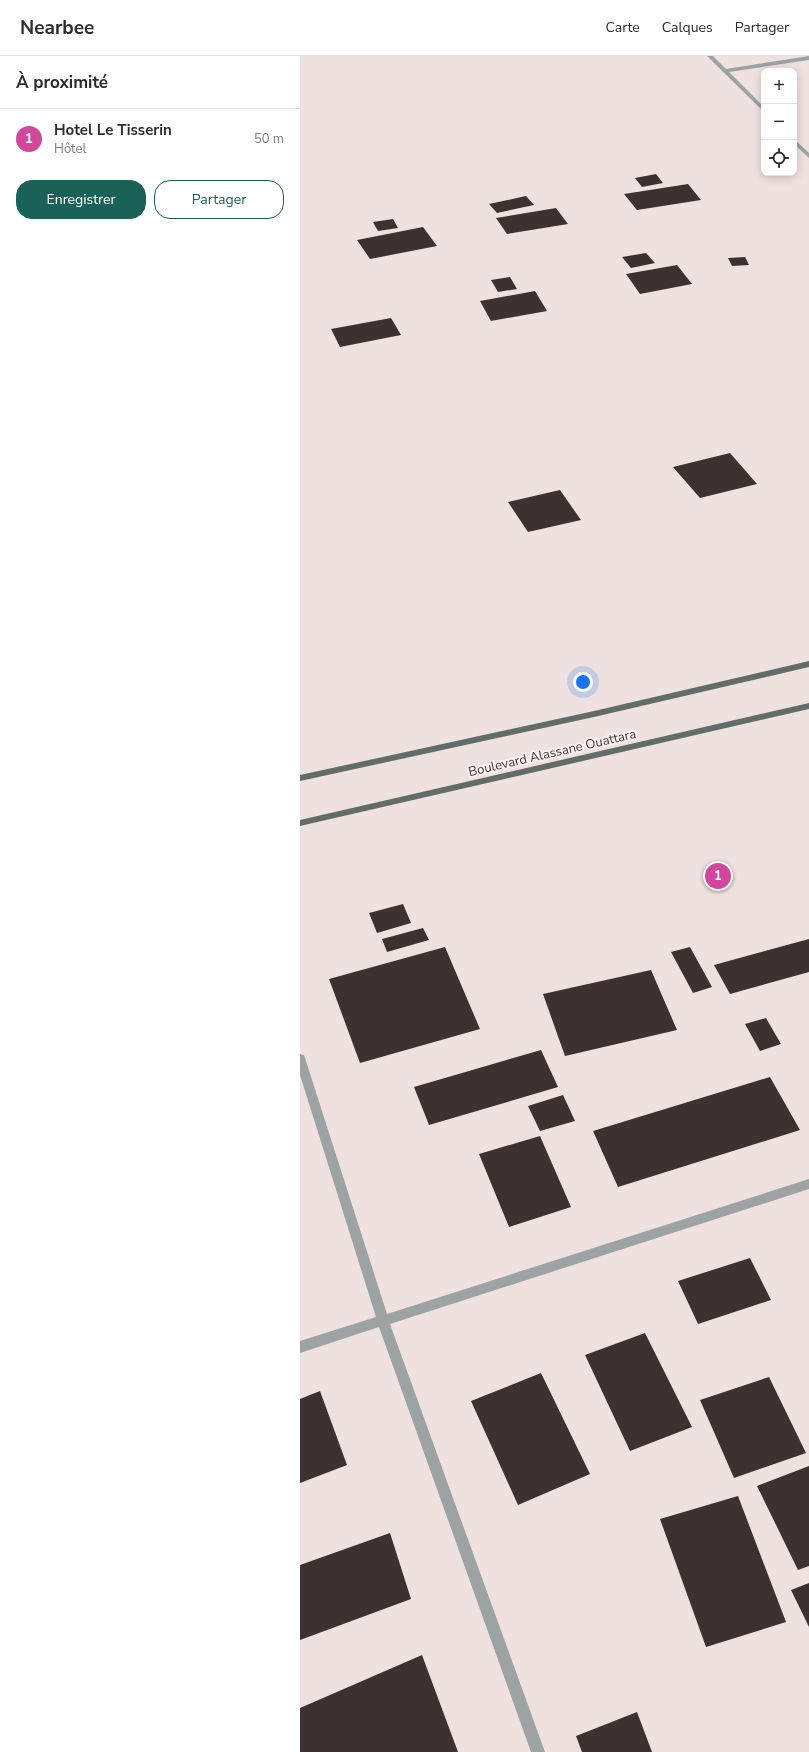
<!DOCTYPE html>
<html lang="fr">
<head>
<meta charset="utf-8">
<style>
	:root { --surface:#fff; --page:#f2f2f3; --text:#2b2b33; --muted:#7c7c81; --line:#e1e1e2; --accent:#1a6257 }
	body { margin:0; font-family:"Nunito Sans",sans-serif; background:var(--page); color:var(--text) }
	.controls { position:absolute; right:12px; top:12px; display:grid; overflow:hidden; border-radius:8px; box-shadow:0 2px 10px #0003 }
	.controls button { width:36px; height:36px; display:grid; place-items:center; padding:0; border:0; border-bottom:1px solid var(--line); background:var(--surface); color:var(--text); font:20px sans-serif }
	.you { position:absolute; left:283px; top:626px; width:14px; height:14px; margin:-10px; border:3px solid #fff; border-radius:50%; background:#1a73e8; box-shadow:0 0 0 6px #1a73e833 }
	.badge { display:grid; place-items:center; width:26px; height:26px; border-radius:50%; background:var(--accent); color:#fff; font-size:13px; font-weight:700 }
	.pin { position:absolute; translate:-50% -50%; border:2px solid #fff; box-shadow:0 1px 4px #0006 }
	.list { margin:0; padding:0; list-style:none }
	h2 { display:flex; justify-content:space-between; align-items:center; height:52px; margin:0; padding:0 16px; font-size:17px }
	h2 small { font-size:13px; font-weight:400; color:var(--muted) }
	.list li { display:grid; grid-template-columns:26px 1fr auto; gap:12px; align-items:center; box-sizing:border-box; height:60px; padding:0 16px; border-top:1px solid var(--line) }
	.list b { display:block; font-size:15px; white-space:nowrap }
	.list p { margin:0; font-size:13px; white-space:nowrap; color:var(--muted) }
	.list em { font-size:13px; font-style:normal; color:var(--muted) }
	.actions { display:flex; gap:8px; padding:12px 16px }
	.actions a { flex:1; padding:9px 0; border:1px solid var(--accent); border-radius:16px; text-align:center; font-size:14px; color:var(--accent) }
	.actions .main { background:var(--accent); color:#fff }
	.icon { flex:none; width:22px; height:22px; fill:none; stroke:currentColor; stroke-width:2; stroke-linecap:round; stroke-linejoin:round }
	.map { position:relative; flex:none; width:509px; height:1696px; overflow:hidden }
	header { display:flex; align-items:center; gap:24px; box-sizing:border-box; height:56px; padding:0 20px; background:var(--surface); border-bottom:1px solid var(--line) }
	header strong { font-size:19px }
	nav { display:flex; gap:22px; margin-inline-start:auto; font-size:14px }
	main { display:flex }
	aside { flex:1; background:var(--surface) }
	.map>svg:first-child { display:block }
</style>
</head>
<body>
<header>
<strong>Nearbee</strong>
<nav><a>Carte</a><a>Calques</a><a>Partager</a></nav>
</header>
<main>
<aside>
<h2>À proximité<small></small></h2>
<ul class="list">
<li><span class="badge" style="background:#d1479c">1</span><div><b>Hotel Le Tisserin</b><p>Hôtel</p></div><em>50 m</em></li>
</ul>
<div class="actions"><a class="main">Enregistrer</a><a>Partager</a></div>
</aside>
<div class="map">
<svg width="509" height="1696" viewBox="0 0 509 1696">
	<rect width="100%" height="100%" fill="#efe1e0"/>
	<path fill="#3d3231" d="M 356,118 L 363,127 L 342,131 L 335,122 Z
		M 388,128 L 401,144 L 337,154 L 324,138 Z
		M 226,140 L 234,149 L 197,157 L 189,148 Z
		M 256,152 L 268,168 L 207,178 L 196,162 Z
		M 93,163 L 98,172 L 78,175 L 73,166 Z
		M 123,171 L 137,190 L 70,203 L 57,184 Z
		M 346,197 L 355,207 L 331,212 L 322,201 Z
		M 445,201 L 449,209 L 432,210 L 428,202 Z
		M 377,209 L 392,228 L 340,238 L 326,218 Z
		M 210,221 L 217,233 L 198,236 L 191,224 Z
		M 235,235 L 247,255 L 191,265 L 180,245 Z
		M 91,262 L 101,279 L 40,291 L 31,273 Z
		M 430,397 L 457,428 L 400,442 L 373,411 Z
		M 260,434 L 281,464 L 228,476 L 208,446 Z
		M 103,848 L 111,867 L 77,877 L 69,857 Z
		M 123,872 L 129,884 L 87,896 L 82,883 Z
		M 509,883 L 509,916 L 430,938 L 414,909 Z
		M 145,891 L 180,973 L 60,1007 L 29,923 Z
		M 390,891 L 412,931 L 393,937 L 371,896 Z
		M 351,914 L 377,974 L 265,1000 L 243,938 Z
		M 466,962 L 481,988 L 460,995 L 445,968 Z
		M 241,994 L 258,1031 L 129,1069 L 114,1031 Z
		M 470,1021 L 500,1074 L 318,1131 L 293,1075 Z
		M 263,1039 L 275,1065 L 240,1075 L 228,1050 Z
		M 240,1080 L 271,1151 L 209,1171 L 179,1098 Z
		M 450,1202 L 471,1244 L 398,1268 L 378,1225 Z
		M 345,1277 L 392,1371 L 330,1395 L 285,1299 Z
		M 241,1317 L 290,1418 L 218,1449 L 171,1345 Z
		M 469,1321 L 506,1397 L 434,1422 L 400,1344 Z
		M 20,1335 L 47,1409 L 0,1427 L 0,1343 Z
		M 509,1410 L 509,1510 L 498,1514 L 457,1430 Z
		M 438,1440 L 486,1566 L 406,1591 L 360,1463 Z
		M 90,1477 L 111,1543 L 0,1584 L 0,1509 Z
		M 509,1527 L 509,1571 L 491,1534 Z
		M 122,1599 L 158,1696 L 0,1696 L 0,1652 Z
		M 337,1656 L 352,1696 L 282,1696 L 276,1680 Z"/>
	<g fill="none" stroke-linecap="round" stroke-linejoin="round">
		<path fill="#9da3a2" fill-rule="evenodd" d="M 407,0 L 413,0 L 426,13 L 509,0 L 509,4 L 429,16 L 464,51 L 464,56 Z
			M 494,83 L 509,97 L 509,102 L 494,88 Z
			M 0,998 L 4,999 L 5,1002 L 87,1258 L 509,1123 L 509,1133 L 90,1268 L 245,1696 L 231,1696 L 79,1271 L 0,1297 L 0,1285 L 76,1261 L 0,1019 Z"/>
		<path fill="#626d6a" fill-rule="evenodd" d="M 509,605 L 509,611 L 294,661 L 0,725 L 0,719 L 294,655 Z
			M 509,647 L 509,653 L 0,770 L 0,764 Z"/>
	</g>
	<g text-anchor="middle" stroke-width="4" stroke-linejoin="round" paint-order="stroke">
		<g font-size="13" fill="#3f3a39" stroke="#fdefed">
			<text transform="translate(252 696) rotate(-13)" y="5">Boulevard Alassane Ouattara</text>
		</g>
	</g>
</svg>
<div class="controls">
<button>+</button>
<button>−</button>
<button><svg class="icon" aria-label="locate" viewBox="0 0 24 24"><circle cx="12" cy="12" r="6"/><path d="M12 2v4M12 18v4M2 12h4M18 12h4"/></svg></button>
</div>
<div class="you"></div>
<div class="pin badge" style="left:418px;top:820px;background:#d1479c">1</div>
</div>
</main>
</body>
</html>
